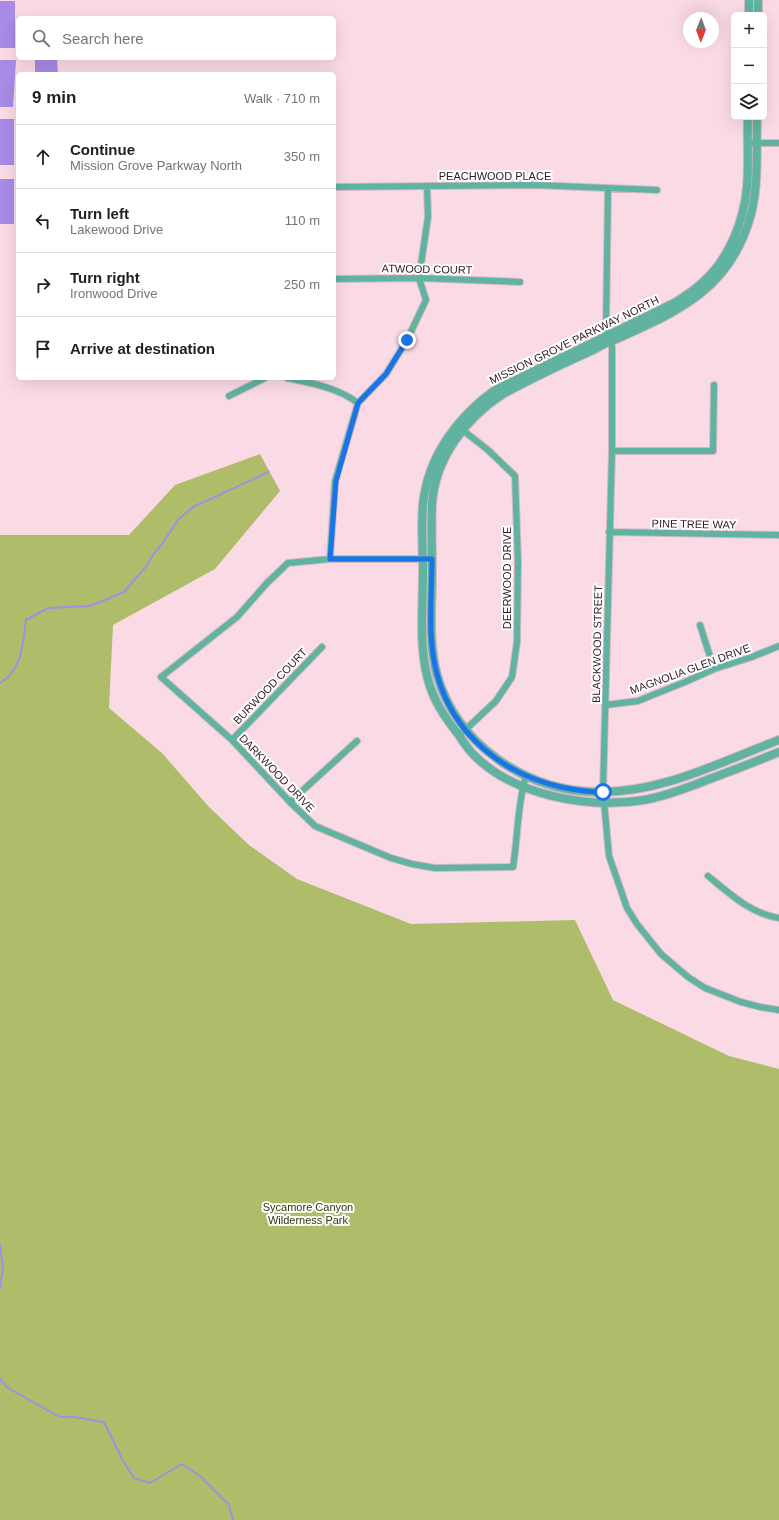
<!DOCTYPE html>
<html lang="en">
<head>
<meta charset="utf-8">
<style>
	:root { --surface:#fff; --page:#f2f2f2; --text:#202124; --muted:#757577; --line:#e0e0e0 }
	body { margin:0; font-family:Helvetica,sans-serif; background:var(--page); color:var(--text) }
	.controls { position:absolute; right:12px; top:12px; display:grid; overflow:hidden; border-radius:6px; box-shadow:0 4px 16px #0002 }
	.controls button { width:36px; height:36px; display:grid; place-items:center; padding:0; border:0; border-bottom:1px solid var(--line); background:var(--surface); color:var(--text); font:20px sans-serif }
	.compass { position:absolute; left:683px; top:12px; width:36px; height:36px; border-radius:50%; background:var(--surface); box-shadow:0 4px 16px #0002; rotate:181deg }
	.stop { position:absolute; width:12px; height:12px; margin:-9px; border:3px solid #1a73e8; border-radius:50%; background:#fff }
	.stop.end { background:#1a73e8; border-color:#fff; box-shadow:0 1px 4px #0008 }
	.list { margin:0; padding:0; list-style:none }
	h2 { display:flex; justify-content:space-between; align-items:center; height:52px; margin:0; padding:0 16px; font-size:17px }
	h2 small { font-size:13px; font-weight:400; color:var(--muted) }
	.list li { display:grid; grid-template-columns:26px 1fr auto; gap:12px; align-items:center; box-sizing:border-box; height:64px; padding:0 16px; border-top:1px solid var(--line) }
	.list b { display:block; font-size:15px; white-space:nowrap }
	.list p { margin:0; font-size:13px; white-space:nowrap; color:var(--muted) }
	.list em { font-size:13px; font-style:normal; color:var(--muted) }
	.icon { flex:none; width:22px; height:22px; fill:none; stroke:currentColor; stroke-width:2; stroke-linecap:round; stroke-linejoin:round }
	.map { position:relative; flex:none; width:779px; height:1520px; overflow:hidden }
	.search { position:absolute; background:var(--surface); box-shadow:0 4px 16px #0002; left:16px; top:16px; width:320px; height:44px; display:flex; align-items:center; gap:10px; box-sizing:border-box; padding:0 14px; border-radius:6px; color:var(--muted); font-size:15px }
	.panel { position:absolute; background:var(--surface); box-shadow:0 4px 16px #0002; left:16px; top:72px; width:320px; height:308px; border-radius:6px }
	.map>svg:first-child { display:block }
</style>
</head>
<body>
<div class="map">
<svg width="779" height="1520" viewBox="0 0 779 1520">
	<rect width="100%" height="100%" fill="#fadbe5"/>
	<path fill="#afbd6a" d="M 260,454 L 280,491 L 215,569 L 113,625 L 109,708 L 162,753 L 209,807 L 249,845 L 297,879 L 411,924 L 575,920 L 613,1000 L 729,1056 L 779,1069 L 779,1520 L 0,1520 L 0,535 L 129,535 L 175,485 Z"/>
	<path fill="#a78be6" d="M 0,1 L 15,1 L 15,48 L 0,48 Z
		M 35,58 L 57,58 L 58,74 L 35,74 Z
		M 0,60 L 16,60 L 13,107 L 0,107 Z
		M 0,119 L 14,119 L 14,165 L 0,165 Z
		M 0,179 L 14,179 L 14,224 L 0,224 Z"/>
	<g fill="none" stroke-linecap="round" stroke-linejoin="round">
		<path stroke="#a78be6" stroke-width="2" d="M 0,683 C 22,671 23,643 26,620 L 48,608 L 90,606 L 124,592 L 148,564 L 152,556 L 162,544 L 178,520 L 193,507 L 269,472
			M 0,1245 L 3,1267 L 0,1288
			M 0,1379 L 8,1388 L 60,1417 L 74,1417 L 104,1422 L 122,1459 L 134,1478 L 150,1483 L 182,1464 L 200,1476 L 229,1505 L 233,1520"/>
		<g stroke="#d6b8c2" stroke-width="8">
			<path id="minor" d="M 753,143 L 779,143
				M 334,187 L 533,185 L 657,190
				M 608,188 L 606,331 L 612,347 L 612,451 L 603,791 L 609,856 L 627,908 L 637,924 L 661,954 L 688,977 L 705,988 L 741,1002 L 760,1007 L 779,1010
				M 334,279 L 419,278 L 520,282
				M 287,378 C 312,383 338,388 358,403
				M 229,396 L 265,378
				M 460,428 L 488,450 L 515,476 L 518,562 L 517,642 L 512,677 L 496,701 L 463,732
				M 612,451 L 713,451 L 714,385
				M 609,532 L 779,535
				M 330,559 L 335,481 L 358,403 L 386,374 L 407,340 L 426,300 L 419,278 L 428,217 L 427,186
				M 432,559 L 330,559 L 288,563 L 267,583 L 237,617 L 161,677 L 232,740 L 290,802 L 315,826 L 391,858 L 412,864 L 435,868 L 513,867 C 518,837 517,805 526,776
				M 700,625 L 714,669
				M 606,705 L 638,701 L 685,682 L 714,669 L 752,657 L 779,646
				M 232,740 L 322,647
				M 290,802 L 357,741
				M 708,876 C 729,893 751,914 779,918"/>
		</g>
		<g stroke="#d6b8c2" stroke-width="10">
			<path id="tertiary" d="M 749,15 L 749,0
				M 758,15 L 758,0
				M 748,117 C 747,140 749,164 747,187 C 744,221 729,259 703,282 C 695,290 685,296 676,302 L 495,390 C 457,417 428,457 423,504 C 421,526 423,549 423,570 C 423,606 419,642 427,676 C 433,700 443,715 458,734 C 463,741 467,748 473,754 C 513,796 589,809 644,800 C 666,796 687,788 707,780 C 731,771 755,762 779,752
				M 757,117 C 756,149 759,183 751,214 C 731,290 677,312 612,341 C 605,343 599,347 593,350 C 562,364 532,378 503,394 C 466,418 435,458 432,504 C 431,527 432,549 432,572 C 432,606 428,642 437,675 C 457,744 524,790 595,792 C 660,794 720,762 779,740"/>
		</g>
		<use href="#minor" stroke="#60b3a1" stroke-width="6"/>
		<use href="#tertiary" stroke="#60b3a1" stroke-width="8"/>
	</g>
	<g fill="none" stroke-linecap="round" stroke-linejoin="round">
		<path stroke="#1a73e8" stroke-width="5" d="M 407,340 L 386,374 L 358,403 L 336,481 L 330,559 L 432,559 C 432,597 427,638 437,674 C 453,734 502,774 561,787 C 575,790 589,792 603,792"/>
	</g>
	<g text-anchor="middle" stroke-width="4" stroke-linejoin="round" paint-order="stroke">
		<g font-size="11" fill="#321822" stroke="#fff">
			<text x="495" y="180">PEACHWOOD PLACE</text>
			<text transform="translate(427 269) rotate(1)" y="4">ATWOOD COURT</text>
			<text transform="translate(574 340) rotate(-26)" y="4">MISSION GROVE PARKWAY NORTH</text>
			<text transform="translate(694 524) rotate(1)" y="4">PINE TREE WAY</text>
			<text transform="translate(507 578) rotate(-90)" y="4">DEERWOOD DRIVE</text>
			<text transform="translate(597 644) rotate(-89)" y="4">BLACKWOOD STREET</text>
			<text transform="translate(690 669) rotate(-20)" y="4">MAGNOLIA GLEN DRIVE</text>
			<text transform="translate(270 686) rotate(-46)" y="4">BURWOOD COURT</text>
			<text transform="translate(277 773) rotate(46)" y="4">DARKWOOD DRIVE</text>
		</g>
		<g font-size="11" fill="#2f3508" stroke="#fff">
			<text x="308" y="1211">Sycamore Canyon<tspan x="308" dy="13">Wilderness Park</tspan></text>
		</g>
	</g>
</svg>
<div class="controls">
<button>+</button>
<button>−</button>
<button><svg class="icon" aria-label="layers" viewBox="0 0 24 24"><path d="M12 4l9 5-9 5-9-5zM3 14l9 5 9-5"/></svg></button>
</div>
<svg class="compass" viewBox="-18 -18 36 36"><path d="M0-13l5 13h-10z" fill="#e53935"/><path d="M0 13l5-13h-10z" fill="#757577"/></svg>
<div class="stop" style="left:603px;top:792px"></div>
<div class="stop end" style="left:407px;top:340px"></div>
<div class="search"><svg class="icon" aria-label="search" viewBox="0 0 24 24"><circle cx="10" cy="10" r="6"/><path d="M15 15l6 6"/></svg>Search here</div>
<section class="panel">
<h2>9 min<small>Walk · 710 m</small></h2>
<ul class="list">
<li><svg class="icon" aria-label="ahead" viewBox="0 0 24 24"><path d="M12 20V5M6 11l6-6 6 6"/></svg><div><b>Continue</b><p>Mission Grove Parkway North</p></div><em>350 m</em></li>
<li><svg class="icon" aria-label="left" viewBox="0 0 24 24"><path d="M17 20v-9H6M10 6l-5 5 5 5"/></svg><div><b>Turn left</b><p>Lakewood Drive</p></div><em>110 m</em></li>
<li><svg class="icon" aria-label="right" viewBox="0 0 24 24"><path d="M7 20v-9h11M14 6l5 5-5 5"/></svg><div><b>Turn right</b><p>Ironwood Drive</p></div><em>250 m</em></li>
<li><svg class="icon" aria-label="arrive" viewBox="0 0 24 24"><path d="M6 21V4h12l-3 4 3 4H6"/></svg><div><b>Arrive at destination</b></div></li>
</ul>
</section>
</div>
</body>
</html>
